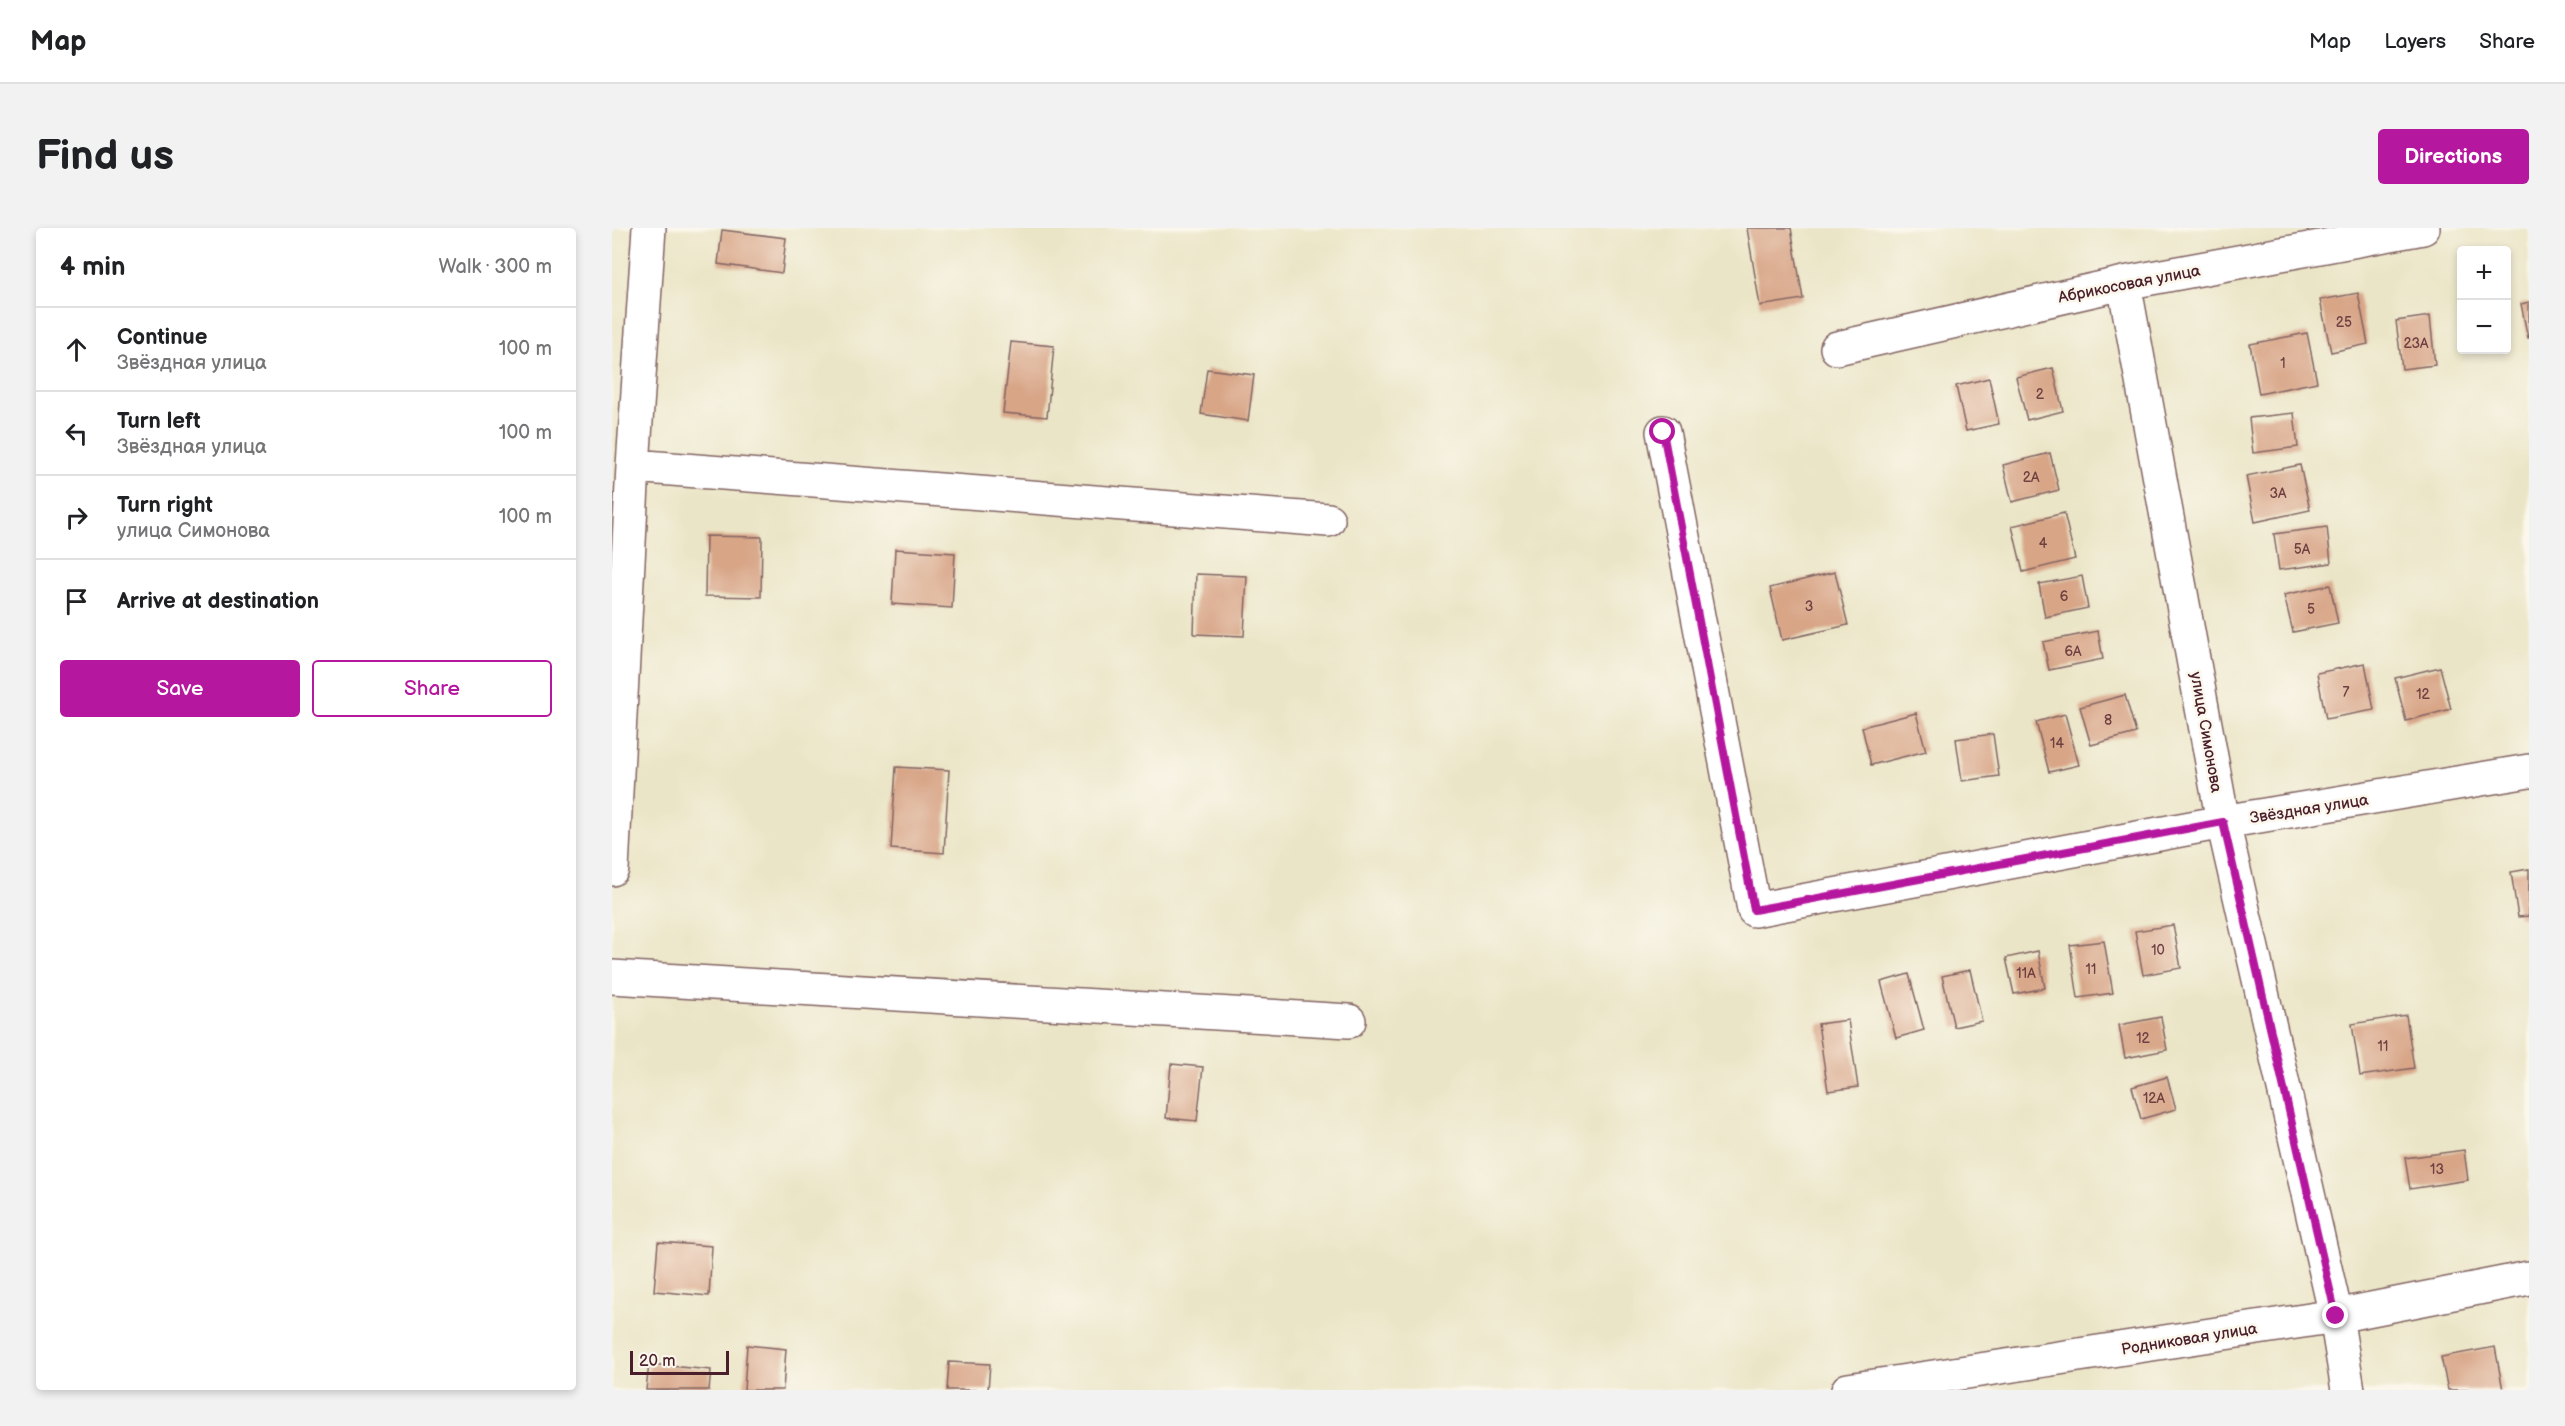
<!DOCTYPE html>
<html lang="en">
<head>
<meta charset="utf-8">
<style>
	:root { --surface:#fff; --page:#f2f2f2; --text:#202124; --muted:#757577; --line:#e0e0e0; --accent:#b5179e }
	body { margin:0; font-family:"Balsamiq Sans",sans-serif; background:var(--page); color:var(--text) }
	.controls { position:absolute; right:18px; top:18px; display:grid; overflow:hidden; border-radius:6px; box-shadow:0 3px 9px #0003 }
	.controls button { width:54px; height:54px; display:grid; place-items:center; padding:0; border:0; border-bottom:2px solid var(--line); background:var(--surface); color:var(--text); font:30px sans-serif }
	.scale { position:absolute; left:18px; bottom:15px; width:99px; box-sizing:border-box; padding-left:6px; border:3px solid #4a1f2b; border-top:0; font-size:16px; line-height:21px; white-space:nowrap; color:#4a1f2b; -webkit-text-stroke:4px #fbf7ec; paint-order:stroke }
	.stop { position:absolute; width:18px; height:18px; margin:-14px; border:4px solid #b5179e; border-radius:50%; background:#fff }
	.stop.end { background:#b5179e; border-color:#fff; box-shadow:0 2px 6px #0008 }
	.list { margin:0; padding:0; list-style:none }
	h2 { display:flex; justify-content:space-between; align-items:center; height:78px; margin:0; padding:0 24px; font-size:26px }
	h2 small { font-size:20px; font-weight:400; color:var(--muted) }
	.list li { display:grid; grid-template-columns:39px 1fr auto; gap:18px; align-items:center; box-sizing:border-box; height:84px; padding:0 24px; border-top:2px solid var(--line) }
	.list b { display:block; font-size:22px; white-space:nowrap }
	.list p { margin:0; font-size:20px; white-space:nowrap; color:var(--muted) }
	.list em { font-size:20px; font-style:normal; color:var(--muted) }
	.actions { display:flex; gap:12px; padding:18px 24px }
	.actions a { flex:1; padding:14px 0; border:2px solid var(--accent); border-radius:6px; text-align:center; font-size:21px; color:var(--accent) }
	.actions .main { background:var(--accent); color:#fff }
	.icon { flex:none; width:33px; height:33px; fill:none; stroke:currentColor; stroke-width:2; stroke-linecap:round; stroke-linejoin:round }
	.map { position:relative; flex:none; width:1917px; height:1162px; overflow:hidden; border-radius:6px }
	header { display:flex; align-items:center; gap:36px; box-sizing:border-box; height:84px; padding:0 30px; background:var(--surface); border-bottom:2px solid var(--line) }
	header strong { font-size:28px }
	nav { display:flex; gap:33px; margin-inline-start:auto; font-size:21px }
	.intro { display:flex; align-items:center; justify-content:space-between; box-sizing:border-box; height:144px; padding:0 36px }
	h1 { margin:0; font-size:42px }
	.button { padding:15px 27px; border-radius:6px; background:var(--accent); color:#fff; font-size:21px; font-weight:700 }
	main { display:flex; gap:36px; padding:0 36px }
	aside { flex:1; background:var(--surface); border-radius:6px; box-shadow:0 3px 9px #0003 }
	.map>svg:first-child { display:block }
</style>
</head>
<body>
<header>
<strong>Map</strong>
<nav><a>Map</a><a>Layers</a><a>Share</a></nav>
</header>
<div class="intro"><h1>Find us</h1><a class="button">Directions</a></div>
<main>
<aside>
<h2>4 min<small>Walk · 300 m</small></h2>
<ul class="list">
<li><svg class="icon" aria-label="ahead" viewBox="0 0 24 24"><path d="M12 20V5M6 11l6-6 6 6"/></svg><div><b>Continue</b><p>Звёздная улица</p></div><em>100 m</em></li>
<li><svg class="icon" aria-label="left" viewBox="0 0 24 24"><path d="M17 20v-9H6M10 6l-5 5 5 5"/></svg><div><b>Turn left</b><p>Звёздная улица</p></div><em>100 m</em></li>
<li><svg class="icon" aria-label="right" viewBox="0 0 24 24"><path d="M7 20v-9h11M14 6l5 5-5 5"/></svg><div><b>Turn right</b><p>улица Симонова</p></div><em>100 m</em></li>
<li><svg class="icon" aria-label="arrive" viewBox="0 0 24 24"><path d="M6 21V4h12l-3 4 3 4H6"/></svg><div><b>Arrive at destination</b></div></li>
</ul>
<div class="actions"><a class="main">Save</a><a>Share</a></div>
</aside>
<div class="map">
<svg width="1917" height="1162" viewBox="0 0 1917 1162">
	<rect width="100%" height="100%" fill="#fbf7ec"/>
	<filter id="ink" filterUnits="userSpaceOnUse"><feTurbulence type="fractalNoise" baseFrequency=".0167" numOctaves="2"/><feDisplacementMap in="SourceGraphic" scale="12" xChannelSelector="R" yChannelSelector="G"/><feConvolveMatrix kernelMatrix="1 2 1 2 8 2 1 2 1" color-interpolation-filters="sRGB"/></filter>
	<filter id="wash" filterUnits="userSpaceOnUse"><feTurbulence type="fractalNoise" baseFrequency=".008" numOctaves="4" result="noise"/><feDisplacementMap in="SourceGraphic" scale="24" xChannelSelector="R" yChannelSelector="G"/><feGaussianBlur stdDeviation="1.35" result="paint"/><feColorMatrix in="noise" values="0 0 0 0 0 0 0 0 0 0 0 0 0 0 0 0 0 1.4 0 .05"/><feComposite in="paint" operator="in"/></filter>
	<g filter="url(#wash)">
		<rect width="100%" height="100%" fill="#ebe5c7"/>
		<g id="blocks">
			<path fill="#d8a587" d="M 1135,0 L 1179,0 L 1191,71 L 1148,78 Z
				M 110,2 L 174,10 L 170,45 L 106,36 Z
				M 1746,65 L 1756,116 L 1719,124 L 1708,72 Z
				M 1917,74 L 1917,110 L 1916,110 L 1909,76 Z
				M 1818,88 L 1823,137 L 1790,141 L 1784,93 Z
				M 1695,105 L 1705,154 L 1647,166 L 1638,116 Z
				M 399,114 L 442,118 L 435,189 L 391,185 Z
				M 1441,140 L 1451,183 L 1415,192 L 1404,149 Z
				M 595,141 L 642,147 L 636,193 L 589,186 Z
				M 1377,150 L 1387,196 L 1354,203 L 1344,158 Z
				M 1682,185 L 1686,219 L 1641,225 L 1637,190 Z
				M 1438,225 L 1447,262 L 1400,274 L 1391,237 Z
				M 1688,237 L 1698,282 L 1643,294 L 1634,248 Z
				M 1452,285 L 1463,331 L 1411,344 L 1400,298 Z
				M 1715,299 L 1719,335 L 1667,342 L 1662,306 Z
				M 94,308 L 150,309 L 149,369 L 93,368 Z
				M 283,321 L 343,325 L 340,380 L 280,376 Z
				M 1223,344 L 1236,397 L 1170,412 L 1158,360 Z
				M 584,346 L 635,348 L 632,408 L 582,406 Z
				M 1470,348 L 1476,380 L 1433,389 L 1427,356 Z
				M 1718,357 L 1726,395 L 1681,404 L 1672,367 Z
				M 1486,403 L 1491,431 L 1437,442 L 1431,414 Z
				M 1753,435 L 1762,482 L 1714,491 L 1705,445 Z
				M 1828,439 L 1839,481 L 1794,493 L 1783,450 Z
				M 1513,467 L 1524,505 L 1479,517 L 1468,479 Z
				M 1304,485 L 1314,523 L 1259,537 L 1250,499 Z
				M 1453,486 L 1467,537 L 1437,544 L 1424,494 Z
				M 1381,506 L 1387,548 L 1350,553 L 1344,511 Z
				M 284,539 L 337,542 L 332,625 L 279,621 Z
				M 1917,641 L 1917,688 L 1906,689 L 1899,644 Z
				M 1561,697 L 1569,740 L 1531,747 L 1523,703 Z
				M 1492,713 L 1501,765 L 1466,770 L 1458,717 Z
				M 1426,723 L 1433,760 L 1402,766 L 1394,730 Z
				M 1358,742 L 1370,793 L 1342,799 L 1330,748 Z
				M 1297,746 L 1312,802 L 1284,810 L 1269,754 Z
				M 1794,787 L 1802,840 L 1748,848 L 1740,796 Z
				M 1549,789 L 1555,822 L 1513,830 L 1507,797 Z
				M 1236,792 L 1246,859 L 1216,863 L 1206,796 Z
				M 559,836 L 591,839 L 585,893 L 554,890 Z
				M 1555,849 L 1564,881 L 1529,891 L 1520,859 Z
				M 1852,922 L 1856,952 L 1798,961 L 1793,930 Z
				M 46,1014 L 100,1018 L 97,1068 L 42,1063 Z
				M 135,1117 L 174,1121 L 171,1162 L 132,1162 Z
				M 1883,1119 L 1891,1162 L 1836,1162 L 1829,1129 Z
				M 337,1134 L 378,1136 L 376,1162 L 335,1162 Z
				M 37,1136 L 99,1142 L 97,1162 L 34,1162 Z"/>
		</g>
	</g>
	<g filter="url(#ink)">
		<use href="#blocks" fill-opacity="0" stroke="#826462" stroke-width="1.5"/>
		<g fill="none" stroke-linecap="round" stroke-linejoin="round">
			<g stroke="#826462" stroke-width="36">
				<path id="street" d="M 1512,55 L 1611,594 L 1724,1088 L 1736,1162
					M 1225,120 L 1512,55 L 1811,0
					M 1051,204 L 1142,682 L 1611,594 L 1917,543
					M 21,238 L 716,292
					M 0,641 L 21,238 L 37,0
					M 0,749 L 737,793
					M 1236,1162 L 1724,1088 L 1917,1050"/>
			</g>
			<use href="#street" stroke="#fff" stroke-width="33"/>
		</g>
	</g>
	<g fill="none" stroke-linecap="round" stroke-linejoin="round" filter="url(#ink)">
		<path stroke="#b5179e" stroke-width="8" d="M 1051,204 L 1142,682 L 1611,594 L 1724,1088"/>
	</g>
	<g text-anchor="middle" stroke-width="5" stroke-linejoin="round" paint-order="stroke">
		<g font-size="14" fill="#6e4042">
			<text x="1732" y="99">25</text>
			<text x="1804" y="120">23А</text>
			<text x="1671" y="140">1</text>
			<text x="1428" y="171">2</text>
			<text x="1419" y="254">2А</text>
			<text x="1666" y="270">3А</text>
			<text x="1431" y="320">4</text>
			<text x="1690" y="326">5А</text>
			<text x="1452" y="373">6</text>
			<text x="1197" y="383">3</text>
			<text x="1699" y="386">5</text>
			<text x="1461" y="428">6А</text>
			<text x="1734" y="469">7</text>
			<text x="1811" y="471">12</text>
			<text x="1496" y="497">8</text>
			<text x="1445" y="520">14</text>
			<text x="1546" y="727">10</text>
			<text x="1479" y="746">11</text>
			<text x="1414" y="750">11А</text>
			<text x="1531" y="815">12</text>
			<text x="1771" y="823">11</text>
			<text x="1542" y="875">12А</text>
			<text x="1825" y="946">13</text>
		</g>
		<g font-size="16" fill="#4a1f2b" stroke="#fbf7ec">
			<text transform="translate(1517 55) rotate(-11)" y="6">Абрикосовая улица</text>
			<text transform="translate(1595 504) rotate(80)" y="6">улица Симонова</text>
			<text transform="translate(1697 580) rotate(-9)" y="6">Звёздная улица</text>
			<text transform="translate(1577 1110) rotate(-9)" y="6">Родниковая улица</text>
		</g>
	</g>
</svg>
<div class="controls">
<button>+</button>
<button>−</button>
</div>
<div class="scale">20 m</div>
<div class="stop" style="left:1051px;top:204px"></div>
<div class="stop end" style="left:1724px;top:1088px"></div>
</div>
</main>
</body>
</html>
